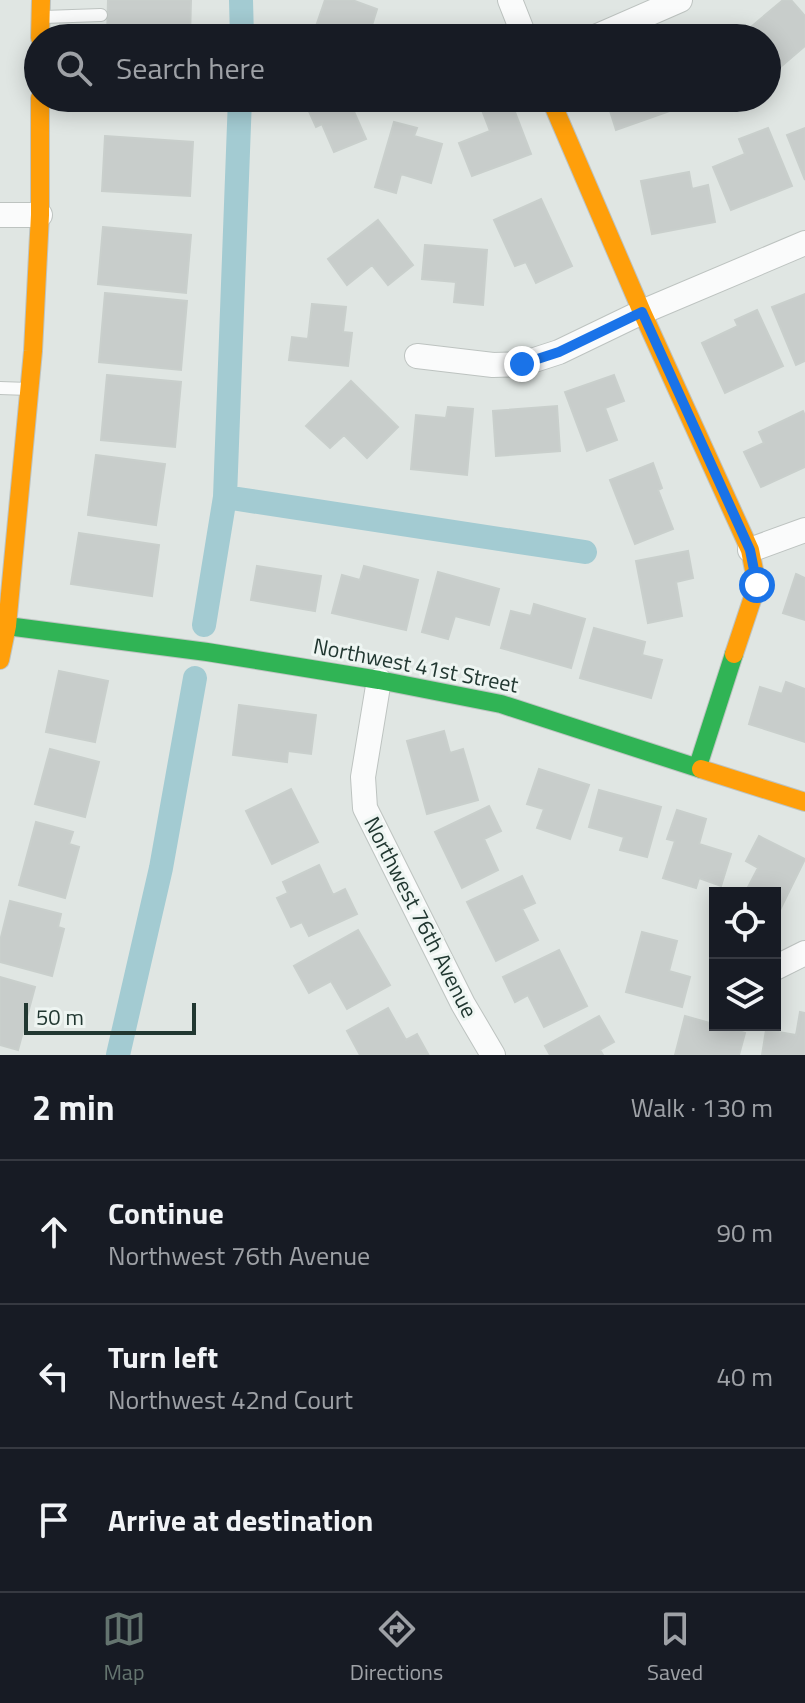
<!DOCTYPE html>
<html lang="en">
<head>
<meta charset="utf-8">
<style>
	:root { --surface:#171b24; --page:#20242c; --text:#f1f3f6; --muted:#9ea1a6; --line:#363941; --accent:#64746f }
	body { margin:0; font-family:"Titillium Web",sans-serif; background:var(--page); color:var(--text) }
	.controls { position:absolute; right:24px; bottom:24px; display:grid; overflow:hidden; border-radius:0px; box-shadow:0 4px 20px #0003 }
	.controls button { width:72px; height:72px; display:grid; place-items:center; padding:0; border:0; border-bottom:2px solid var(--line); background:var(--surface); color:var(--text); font:40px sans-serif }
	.scale { position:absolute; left:24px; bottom:20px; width:172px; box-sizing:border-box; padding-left:8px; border:4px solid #213731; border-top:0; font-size:22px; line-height:28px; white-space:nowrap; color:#213731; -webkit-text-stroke:6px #eef5f2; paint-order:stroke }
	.stop { position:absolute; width:24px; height:24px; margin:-18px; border:6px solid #1a73e8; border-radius:50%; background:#fff }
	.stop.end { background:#1a73e8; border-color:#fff; box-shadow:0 2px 8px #0008 }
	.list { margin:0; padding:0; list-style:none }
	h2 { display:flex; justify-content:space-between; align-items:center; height:104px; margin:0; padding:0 32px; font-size:34px }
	h2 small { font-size:26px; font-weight:400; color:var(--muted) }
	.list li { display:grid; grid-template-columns:52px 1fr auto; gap:24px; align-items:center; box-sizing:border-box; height:144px; padding:0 32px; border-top:2px solid var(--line) }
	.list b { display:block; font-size:30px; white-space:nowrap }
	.list p { margin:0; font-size:26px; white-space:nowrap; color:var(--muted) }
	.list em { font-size:26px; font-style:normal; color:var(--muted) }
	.icon { flex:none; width:44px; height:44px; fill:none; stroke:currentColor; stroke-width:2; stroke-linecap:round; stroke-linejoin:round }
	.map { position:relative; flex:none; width:805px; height:1055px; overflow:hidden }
	.search { position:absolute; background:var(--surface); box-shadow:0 4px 20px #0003; left:24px; right:24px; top:24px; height:88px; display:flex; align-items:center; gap:20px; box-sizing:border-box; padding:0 28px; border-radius:44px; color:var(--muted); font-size:30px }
	.sheet { height:536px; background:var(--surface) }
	nav { display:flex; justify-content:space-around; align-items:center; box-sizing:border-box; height:112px; border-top:2px solid var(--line); background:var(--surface); font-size:22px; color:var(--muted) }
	nav a { display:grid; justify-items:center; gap:4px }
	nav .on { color:var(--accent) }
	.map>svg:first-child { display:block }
</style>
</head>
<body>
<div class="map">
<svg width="805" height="1055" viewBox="0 0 805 1055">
	<rect width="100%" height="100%" fill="#e0e6e3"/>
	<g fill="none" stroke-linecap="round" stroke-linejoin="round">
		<path stroke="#a3cbd2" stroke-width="24" d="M 241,0 L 242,38
			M 225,497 L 585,552
			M 204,625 L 225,497 L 240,98
			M 118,1055 L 161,868 L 195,678"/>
	</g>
	<path fill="#c8cdcb" stroke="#c9cfcc" stroke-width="2" d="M 108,0 L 191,0 L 190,38 L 107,38 Z
		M 325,0 L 352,0 L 377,9 L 368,38 L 312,38 Z
		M 783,0 L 791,0 L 805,16 L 805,46 L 771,75 L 767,70 L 767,38 L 739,37 Z
		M 303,98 L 348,98 L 366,139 L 334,152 L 322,124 L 316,127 Z
		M 606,98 L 666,98 L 670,111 L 616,130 Z
		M 510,99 L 531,154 L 472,176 L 459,143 L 490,131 L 482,110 Z
		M 394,122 L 417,128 L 414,136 L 442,144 L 431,183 L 401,174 L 396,193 L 375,187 Z
		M 768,128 L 792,186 L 731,210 L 713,167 L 745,154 L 739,139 Z
		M 805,128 L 805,180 L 787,135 Z
		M 105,136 L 193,142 L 190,196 L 102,191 Z
		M 689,172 L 692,189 L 708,185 L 715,222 L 652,234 L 641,181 Z
		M 541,199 L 572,266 L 536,283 L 526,262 L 515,266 L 494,220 Z
		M 378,220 L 413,265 L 388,285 L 372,265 L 347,285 L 328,259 Z
		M 103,227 L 191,235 L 186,293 L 98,284 Z
		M 425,245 L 487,250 L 483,305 L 454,302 L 456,282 L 422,279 Z
		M 105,293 L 187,301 L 181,370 L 99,362 Z
		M 805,294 L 805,361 L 796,365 L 772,307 Z
		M 312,304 L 346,307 L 343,332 L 352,333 L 348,366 L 289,360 L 292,337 L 308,339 Z
		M 757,310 L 783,366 L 725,393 L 702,343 L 738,326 L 735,320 Z
		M 107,375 L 181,382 L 175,447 L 101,440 Z
		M 614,375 L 624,401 L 605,408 L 617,440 L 587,451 L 565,392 Z
		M 351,381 L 398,427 L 367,458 L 344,435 L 330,448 L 306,426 Z
		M 557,406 L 560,451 L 496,456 L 493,411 Z
		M 448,407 L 473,409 L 467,475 L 411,469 L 416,415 L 446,418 Z
		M 803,411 L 805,416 L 805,467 L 761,487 L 744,452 L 764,443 L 759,432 Z
		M 96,455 L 165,464 L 156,525 L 88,515 Z
		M 653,463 L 662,488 L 658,490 L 673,529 L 635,544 L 610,480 Z
		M 79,533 L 159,545 L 152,596 L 71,584 Z
		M 688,551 L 693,578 L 676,582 L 682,616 L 648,623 L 636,561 Z
		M 257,566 L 321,576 L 315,611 L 251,600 Z
		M 364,566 L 418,580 L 406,630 L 332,613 L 342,575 L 360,580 Z
		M 438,572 L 499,589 L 489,625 L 455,616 L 448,639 L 422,632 Z
		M 796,574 L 805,578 L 805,620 L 783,613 Z
		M 534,604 L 585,619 L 571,668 L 501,648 L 511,611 L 531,616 Z
		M 594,628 L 645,642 L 642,655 L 662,660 L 651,698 L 580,678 Z
		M 59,671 L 108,681 L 95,742 L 46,732 Z
		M 786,682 L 805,689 L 805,742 L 749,724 L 760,687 L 782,694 Z
		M 239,705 L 316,715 L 311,754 L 288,751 L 287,762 L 233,755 Z
		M 444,731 L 450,753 L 463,749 L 478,800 L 427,814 L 407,741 Z
		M 50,749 L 99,762 L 85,817 L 35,804 Z
		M 539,769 L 589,785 L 570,839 L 537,828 L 544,809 L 527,804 Z
		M 291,789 L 318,842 L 272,864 L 246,811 Z
		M 599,790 L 661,807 L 647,857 L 620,850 L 624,837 L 589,827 Z
		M 489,806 L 501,831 L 484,839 L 498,870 L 462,888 L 435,832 Z
		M 677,810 L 706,819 L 699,844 L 731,854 L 721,886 L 699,878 L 696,888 L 663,878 L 675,841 L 667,839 Z
		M 36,822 L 73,832 L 69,844 L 79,847 L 65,898 L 19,885 Z
		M 759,836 L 805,859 L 775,920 L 775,893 L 745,893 L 758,868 L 746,861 Z
		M 319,865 L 333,895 L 345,889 L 357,914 L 309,936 L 302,922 L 291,927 L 277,898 L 288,893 L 283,882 Z
		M 522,876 L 535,903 L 522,909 L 538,940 L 496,961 L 467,902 Z
		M 10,901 L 61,914 L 58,927 L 64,929 L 52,976 L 0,962 L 0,941 Z
		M 358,930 L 390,985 L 347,1009 L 331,981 L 309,993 L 294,966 Z
		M 642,932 L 677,941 L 669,971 L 690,977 L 682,1007 L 626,992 Z
		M 559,950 L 587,1006 L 544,1027 L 528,995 L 515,1002 L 503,977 Z
		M 0,977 L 35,987 L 18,1050 L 0,1045 Z
		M 388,1008 L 406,1040 L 417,1034 L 428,1054 L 360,1055 L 347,1031 Z
		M 800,1012 L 805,1013 L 805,1055 L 762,1055 L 766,1030 L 796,1035 Z
		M 599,1016 L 614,1042 L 600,1050 L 603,1055 L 550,1055 L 545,1046 Z
		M 685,1016 L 745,1033 L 739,1055 L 675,1055 Z"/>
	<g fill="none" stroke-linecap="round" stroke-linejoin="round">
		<g stroke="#bdc3c0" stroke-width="14">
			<path id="lane" d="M 44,17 L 101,15
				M 0,388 L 29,389"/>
		</g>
		<g stroke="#bdc3c0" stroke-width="26">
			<path id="street" d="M 510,0 L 525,38
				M 593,38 L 680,0
				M 0,215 L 40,215
				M 417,356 L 493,365 L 522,364 L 559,352 L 642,312 L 805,243
				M 750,550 L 805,530
				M 379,680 L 363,777 L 365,808 L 463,1004 L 493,1055
				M 775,968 L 805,953"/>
		</g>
		<g stroke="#bdc3c1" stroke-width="20">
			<path id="fast" d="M 7,626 L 207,652 L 379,680 L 501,704 L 701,769
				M 698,766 L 734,654"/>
		</g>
		<g stroke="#bdc3c1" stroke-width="20">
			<path id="slow" d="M 40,38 L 41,0
				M 550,98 L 642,312 L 750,550 L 757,585 L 734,654
				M 0,660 L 7,626 L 33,351 L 40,215 L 40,98
				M 701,769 L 805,802"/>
		</g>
		<use href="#lane" stroke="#fafbfb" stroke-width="12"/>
		<use href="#street" stroke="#fafbfb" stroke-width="24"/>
		<use href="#fast" stroke="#30b455" stroke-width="18"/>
		<use href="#slow" stroke="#ff9f0a" stroke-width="18"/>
	</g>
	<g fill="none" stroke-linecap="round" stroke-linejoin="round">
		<path stroke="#1a73e8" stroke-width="10" d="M 522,364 L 559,352 L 642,312 L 750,550 L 757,585"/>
	</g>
	<g text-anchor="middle" stroke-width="6" stroke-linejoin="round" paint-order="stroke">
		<g font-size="22" fill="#213731" stroke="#eef5f2">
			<text transform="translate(416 665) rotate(11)" y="8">Northwest 41st Street</text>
			<text transform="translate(421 917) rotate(63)" y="8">Northwest 76th Avenue</text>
		</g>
	</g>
</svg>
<div class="controls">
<button><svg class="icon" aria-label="locate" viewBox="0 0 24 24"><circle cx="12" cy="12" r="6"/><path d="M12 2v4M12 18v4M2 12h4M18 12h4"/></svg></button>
<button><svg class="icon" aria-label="layers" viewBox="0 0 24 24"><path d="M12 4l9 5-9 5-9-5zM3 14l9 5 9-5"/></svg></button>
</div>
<div class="scale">50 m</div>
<div class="stop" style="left:757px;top:585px"></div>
<div class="stop end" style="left:522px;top:364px"></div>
<div class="search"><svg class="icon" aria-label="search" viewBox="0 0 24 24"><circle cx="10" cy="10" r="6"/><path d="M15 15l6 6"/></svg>Search here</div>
</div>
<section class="sheet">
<h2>2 min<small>Walk · 130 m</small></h2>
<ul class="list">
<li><svg class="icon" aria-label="ahead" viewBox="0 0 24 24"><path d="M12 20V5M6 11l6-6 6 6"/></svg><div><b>Continue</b><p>Northwest 76th Avenue</p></div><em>90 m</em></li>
<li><svg class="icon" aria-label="left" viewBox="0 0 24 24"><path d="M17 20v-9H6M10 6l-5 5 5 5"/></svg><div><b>Turn left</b><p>Northwest 42nd Court</p></div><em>40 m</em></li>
<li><svg class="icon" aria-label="arrive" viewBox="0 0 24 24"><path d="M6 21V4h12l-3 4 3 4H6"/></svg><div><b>Arrive at destination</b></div></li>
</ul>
</section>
<nav>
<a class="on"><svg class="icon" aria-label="map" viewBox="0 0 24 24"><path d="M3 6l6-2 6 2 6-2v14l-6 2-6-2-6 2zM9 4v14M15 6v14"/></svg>Map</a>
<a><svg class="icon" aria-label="directions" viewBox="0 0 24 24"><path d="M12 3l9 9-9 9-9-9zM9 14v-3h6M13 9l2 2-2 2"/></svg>Directions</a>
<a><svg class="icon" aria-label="saved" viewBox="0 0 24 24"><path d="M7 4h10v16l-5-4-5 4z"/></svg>Saved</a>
</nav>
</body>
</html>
